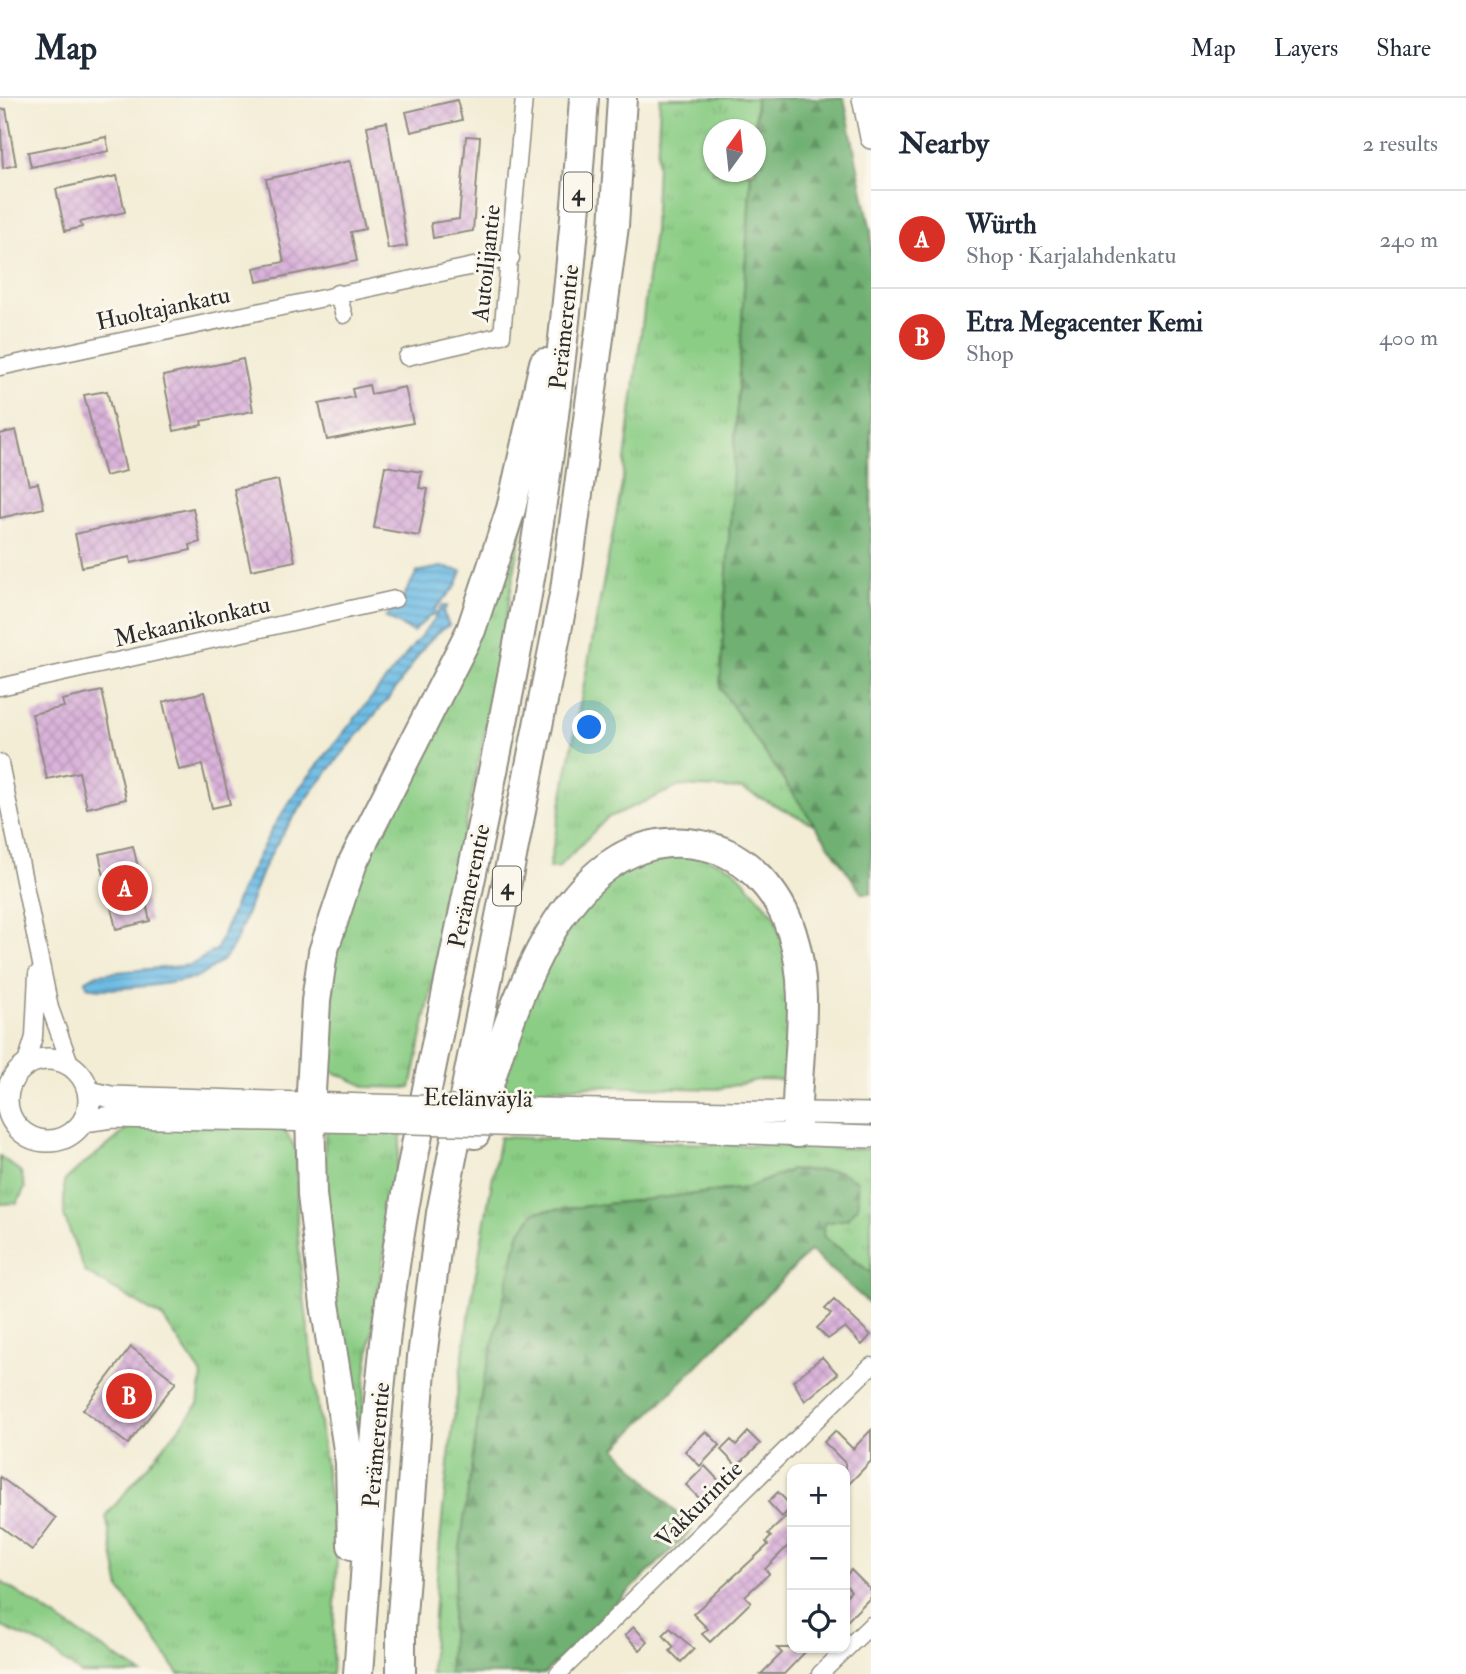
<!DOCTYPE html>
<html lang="en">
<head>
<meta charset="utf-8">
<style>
	:root { --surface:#fff; --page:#f2f2f3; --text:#1f2937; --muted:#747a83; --line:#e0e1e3; --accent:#d93025 }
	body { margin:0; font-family:"IM FELL Double Pica",serif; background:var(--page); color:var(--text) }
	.controls { position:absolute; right:21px; bottom:21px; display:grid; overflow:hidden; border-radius:14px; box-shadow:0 2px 5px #0004 }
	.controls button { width:63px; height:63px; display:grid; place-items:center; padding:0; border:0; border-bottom:2px solid var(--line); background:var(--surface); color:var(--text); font:35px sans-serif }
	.compass { position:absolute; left:703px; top:21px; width:63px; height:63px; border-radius:50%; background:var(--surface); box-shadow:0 2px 5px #0004; rotate:15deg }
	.you { position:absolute; left:590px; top:630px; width:24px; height:24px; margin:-18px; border:5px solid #fff; border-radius:50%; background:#1a73e8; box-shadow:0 0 0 10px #1a73e833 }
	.badge { display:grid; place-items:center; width:46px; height:46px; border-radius:50%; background:var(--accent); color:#fff; font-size:23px; font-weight:700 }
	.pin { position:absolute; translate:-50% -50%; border:4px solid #fff; box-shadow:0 2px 7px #0006 }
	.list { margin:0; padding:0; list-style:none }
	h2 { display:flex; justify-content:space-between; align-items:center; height:91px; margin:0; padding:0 28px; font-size:30px }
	h2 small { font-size:23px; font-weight:400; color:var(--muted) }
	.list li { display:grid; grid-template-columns:46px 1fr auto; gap:21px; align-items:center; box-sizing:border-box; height:98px; padding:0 28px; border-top:2px solid var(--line) }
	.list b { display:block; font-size:26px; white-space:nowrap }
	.list p { margin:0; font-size:23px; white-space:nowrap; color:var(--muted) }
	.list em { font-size:23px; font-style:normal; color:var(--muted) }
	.icon { flex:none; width:38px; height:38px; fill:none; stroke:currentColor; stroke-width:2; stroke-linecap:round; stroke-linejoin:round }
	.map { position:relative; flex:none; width:871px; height:1576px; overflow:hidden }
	header { display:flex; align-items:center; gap:42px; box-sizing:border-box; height:98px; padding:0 35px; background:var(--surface); border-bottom:2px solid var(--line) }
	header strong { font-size:33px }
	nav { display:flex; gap:38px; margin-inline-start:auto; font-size:24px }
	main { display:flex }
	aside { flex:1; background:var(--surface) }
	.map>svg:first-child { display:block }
</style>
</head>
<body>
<header>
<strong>Map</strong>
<nav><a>Map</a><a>Layers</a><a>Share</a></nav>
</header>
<main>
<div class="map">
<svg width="871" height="1576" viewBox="0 0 871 1576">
	<defs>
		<pattern id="grass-tufts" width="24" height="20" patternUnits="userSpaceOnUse" patternTransform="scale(1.75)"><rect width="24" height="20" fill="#8bcd85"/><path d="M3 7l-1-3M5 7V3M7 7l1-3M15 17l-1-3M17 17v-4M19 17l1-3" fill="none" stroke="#78b073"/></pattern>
		<pattern id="forest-firs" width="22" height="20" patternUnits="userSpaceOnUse" patternTransform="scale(1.75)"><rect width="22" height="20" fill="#70b072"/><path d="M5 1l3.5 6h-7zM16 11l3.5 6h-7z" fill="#5c8f5e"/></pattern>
		<pattern id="water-rules" width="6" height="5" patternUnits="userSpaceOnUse" patternTransform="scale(1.75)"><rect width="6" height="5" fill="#6bbbe5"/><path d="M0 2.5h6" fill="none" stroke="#5898ba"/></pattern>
		<pattern id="building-cross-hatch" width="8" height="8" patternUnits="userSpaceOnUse" patternTransform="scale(1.75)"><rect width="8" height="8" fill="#dab3da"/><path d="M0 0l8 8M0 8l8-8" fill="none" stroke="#bb9abb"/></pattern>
	</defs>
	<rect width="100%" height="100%" fill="#fbf7ec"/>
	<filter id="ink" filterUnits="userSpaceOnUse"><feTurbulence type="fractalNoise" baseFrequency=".0143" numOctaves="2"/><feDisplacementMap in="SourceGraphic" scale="14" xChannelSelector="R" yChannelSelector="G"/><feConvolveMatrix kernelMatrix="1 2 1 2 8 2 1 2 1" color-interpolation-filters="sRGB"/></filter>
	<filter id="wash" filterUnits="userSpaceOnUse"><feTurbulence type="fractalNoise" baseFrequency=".00686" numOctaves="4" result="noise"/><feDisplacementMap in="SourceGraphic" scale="28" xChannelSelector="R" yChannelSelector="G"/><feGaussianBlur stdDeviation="1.57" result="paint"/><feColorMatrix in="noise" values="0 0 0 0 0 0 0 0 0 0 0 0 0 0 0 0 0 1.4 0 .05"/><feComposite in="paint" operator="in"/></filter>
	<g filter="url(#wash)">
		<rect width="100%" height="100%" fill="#f3edd6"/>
		<path fill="url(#grass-tufts)" stroke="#5b7c58" stroke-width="2" d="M 660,0 L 756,0 L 754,31 L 713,32 L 713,74 L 751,74 L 720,590 L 815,727 L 742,691 L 680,688 L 607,720 L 558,770 L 549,770 L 622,386 L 654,132 Z
			M 520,414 L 525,416 L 486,628 L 411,990 L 367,989 L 325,970 L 327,904 L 339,828 Z
			M 696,756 L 733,770 L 774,816 L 789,862 L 789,982 L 762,981 L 718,991 L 589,988 L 540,992 L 498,990 C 524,919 563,788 642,761 C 658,756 679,758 696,756 Z
			M 129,1028 L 275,1029 L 286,1034 L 297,1053 L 297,1126 L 301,1175 L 337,1460 L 332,1576 L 179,1576 L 120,1491 L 106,1418 L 198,1307 L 202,1277 L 163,1220 L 85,1174 L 64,1118 L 64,1084 C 83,1062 108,1052 129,1028 Z
			M 331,1031 L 402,1033 L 366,1275 L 358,1372 L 323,1110 L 325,1035 Z
			M 500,1039 L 871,1051 L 871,1175 L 823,1138 L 824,1125 L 847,1121 L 791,1072 L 747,1090 L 535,1114 L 519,1136 L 453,1501 L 449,1576 L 431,1576 C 438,1393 467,1219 500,1039 Z
			M 0,1058 L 21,1074 L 25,1090 L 17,1105 L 0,1106 Z
			M 0,1483 L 142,1576 L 81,1576 L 43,1547 L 0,1528 Z"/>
		<path fill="url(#forest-firs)" stroke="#4e6e4e" stroke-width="2" d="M 756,0 L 844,0 L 871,134 L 871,795 L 862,795 L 720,590 L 751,74 L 755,74 Z
			M 791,1072 L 839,1073 L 857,1083 L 858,1109 L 847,1121 L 824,1125 L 823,1138 L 871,1175 L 871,1207 L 810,1153 L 616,1350 L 692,1432 L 544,1576 L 449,1576 L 453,1501 L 482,1291 L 519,1136 L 535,1114 L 747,1090 Z"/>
		<path fill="url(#water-rules)" stroke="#4b7388" stroke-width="2" d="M 441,469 L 462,473 L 456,488 L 434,512 L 437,516 L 442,508 L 447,508 L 443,514 L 449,527 C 423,541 412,570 395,592 C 350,649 298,702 265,767 C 253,791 241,842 225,860 C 216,868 205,876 194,880 C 176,885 104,895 88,889 L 85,883 L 97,876 L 191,867 L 217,851 L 241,792 L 273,729 L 297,693 L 436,519 L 432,516 L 413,534 L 385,519 L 400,505 L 417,474 Z"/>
		<g id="blocks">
			<path fill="url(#building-cross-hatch)" d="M 457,2 L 462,22 L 411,34 L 406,14 Z
				M 6,11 L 16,67 L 3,70 L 0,12 Z
				M 387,24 L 407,148 L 388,151 L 367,28 Z
				M 466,38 L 480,39 L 473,133 L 433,140 L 431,125 L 459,121 Z
				M 106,39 L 109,53 L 31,69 L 28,54 Z
				M 350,63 L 365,131 L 351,134 L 357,163 L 257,184 L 254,170 L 284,164 L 266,81 Z
				M 117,78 L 125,114 L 80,124 L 82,129 L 65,133 L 56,91 Z
				M 243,261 L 253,313 L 201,323 L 202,327 L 174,333 L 163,278 Z
				M 369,287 L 371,296 L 405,289 L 413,325 L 327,342 L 319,306 L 354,299 L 352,291 Z
				M 107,293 L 126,373 L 105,378 L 84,297 Z
				M 16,332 L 29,387 L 38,385 L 44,410 L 0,420 L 0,336 Z
				M 385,368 L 422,374 L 419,390 L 428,391 L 419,438 L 374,430 Z
				M 278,382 L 295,463 L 251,472 L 234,391 Z
				M 193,410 L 200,444 L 190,447 L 191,452 L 131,465 L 130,459 L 82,469 L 75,436 Z
				M 102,593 L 126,701 L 87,710 L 79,674 L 47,681 L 32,616 L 64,609 L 62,602 Z
				M 204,594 L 230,706 L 212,710 L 202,667 L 179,672 L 163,604 Z
				M 133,748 L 150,823 L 116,831 L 99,756 Z
				M 834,1202 L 871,1237 L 862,1247 L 845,1229 L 828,1241 L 817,1230 L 831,1216 L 825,1211 Z
				M 131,1249 L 176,1284 L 128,1346 L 83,1312 Z
				M 822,1259 L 838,1276 L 805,1303 L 793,1283 Z
				M 871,1332 L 871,1363 L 845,1390 L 845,1365 L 824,1344 L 835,1333 L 853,1351 Z
				M 706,1333 L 720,1347 L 700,1368 L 685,1353 Z
				M 748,1334 L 760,1346 L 737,1368 L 721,1352 L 731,1342 L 736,1347 Z
				M 705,1368 L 722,1386 L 701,1402 L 686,1387 Z
				M 0,1379 L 56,1420 L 32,1452 L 0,1428 Z
				M 778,1394 L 792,1409 L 782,1419 L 768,1404 Z
				M 786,1419 L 792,1426 L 792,1444 L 765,1471 L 769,1476 L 745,1498 L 751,1504 L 710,1544 L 702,1536 L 708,1531 L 693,1516 L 768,1447 L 766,1444 L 771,1439 L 768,1436 Z
				M 851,1472 L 871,1492 L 871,1499 L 845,1525 L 845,1499 L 851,1493 L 845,1486 L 845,1478 Z
				M 634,1529 L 648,1544 L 640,1552 L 625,1537 Z
				M 670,1530 L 694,1551 L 681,1564 L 670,1553 L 674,1549 L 663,1537 Z
				M 777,1550 L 809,1550 L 784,1576 L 761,1576 L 782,1555 Z"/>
		</g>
	</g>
	<g filter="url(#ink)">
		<use href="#blocks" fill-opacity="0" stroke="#8f8c80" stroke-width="2"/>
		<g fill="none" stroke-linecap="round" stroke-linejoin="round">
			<g stroke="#8f8c80" stroke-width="19">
				<path id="street" d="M 337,195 L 344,217
					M 407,259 L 502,237 L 524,0
					M 0,269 L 511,160
					M 0,589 L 395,501
					M 0,665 L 50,910 L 71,968
					M 25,968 L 34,939 L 37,876
					M 558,1576 L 871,1268
					M 820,1576 L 871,1527"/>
			</g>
			<g stroke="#8f8c80" stroke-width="24">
				<path id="secondary" d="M 863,0 L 871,40
					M7 1002a41 41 0 1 1 82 0a41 41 0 1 1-82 0Z
					M 89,994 L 111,999 L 369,1007
					M 537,1011 L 871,1016
					M 84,1023 L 112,1019 L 370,1024
					M 536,1028 L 871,1039"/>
			</g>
			<g stroke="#8f8c80" stroke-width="32">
				<path id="highway" d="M 475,1036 C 504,932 561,715 706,748 C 747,757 780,796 792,835 C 813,899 794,969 797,1035
					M 352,1447 L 350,1364 L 325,1206 L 312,1097 L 310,1012 L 316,903 L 323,854 L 353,764 L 471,532 L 511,411 L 544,265
					M 358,1576 C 370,1419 377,1261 405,1106 C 439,917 484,730 519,541 C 553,362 572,181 584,0
					M 401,1576 L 401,1530 L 422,1259 L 441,1115 L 565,492 L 614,128 L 622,0"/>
			</g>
			<use href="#street" stroke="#fff" stroke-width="16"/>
			<use href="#secondary" stroke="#fff" stroke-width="21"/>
			<use href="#highway" stroke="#fff" stroke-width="28"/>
			<g stroke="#8f8c80" stroke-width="24" stroke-linecap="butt">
				<path id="secondary-bridge" d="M 369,1007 L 537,1011
					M 370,1024 L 536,1028"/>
			</g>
			<use href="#secondary-bridge" stroke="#fff" stroke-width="21"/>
		</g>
	</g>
	<g text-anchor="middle" stroke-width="6" stroke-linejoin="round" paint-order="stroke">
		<g fill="#fbf7ec" stroke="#696865" stroke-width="2">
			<rect x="564" y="74.5" width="28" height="39" rx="5"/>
			<rect x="493" y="768.5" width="28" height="39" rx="5"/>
		</g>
		<g font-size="23" font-weight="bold" fill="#2b2b2b">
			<text x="578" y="102">4</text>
			<text x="507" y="796">4</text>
		</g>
		<g font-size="24" fill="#2b2b2b" stroke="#fbf7ec">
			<text transform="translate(486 165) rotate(-84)" y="8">Autoilijantie</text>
			<text transform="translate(163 210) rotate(-12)" y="8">Huoltajankatu</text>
			<text transform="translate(564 229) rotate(-84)" y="8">Perämerentie</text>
			<text transform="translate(192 523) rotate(-13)" y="8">Mekaanikonkatu</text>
			<text transform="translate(469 788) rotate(-78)" y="8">Perämerentie</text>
			<text transform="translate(478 1000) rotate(1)" y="8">Etelänväylä</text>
			<text transform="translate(376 1347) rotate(-85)" y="8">Perämerentie</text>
			<text transform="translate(699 1406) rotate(-45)" y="8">Vakkurintie</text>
		</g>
	</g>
</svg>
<div class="controls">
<button>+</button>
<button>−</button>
<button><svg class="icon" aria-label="locate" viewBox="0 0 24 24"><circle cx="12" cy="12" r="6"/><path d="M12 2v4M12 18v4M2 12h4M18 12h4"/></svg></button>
</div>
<svg class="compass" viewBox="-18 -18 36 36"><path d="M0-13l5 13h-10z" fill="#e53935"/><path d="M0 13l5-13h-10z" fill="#747a83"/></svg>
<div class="you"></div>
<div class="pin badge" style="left:125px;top:790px">A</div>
<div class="pin badge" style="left:129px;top:1298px">B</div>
</div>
<aside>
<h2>Nearby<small>2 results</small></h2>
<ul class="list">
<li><span class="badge">A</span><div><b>Würth</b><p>Shop · Karjalahdenkatu</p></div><em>240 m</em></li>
<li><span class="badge">B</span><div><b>Etra Megacenter Kemi</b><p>Shop</p></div><em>400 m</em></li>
</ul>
</aside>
</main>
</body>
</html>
